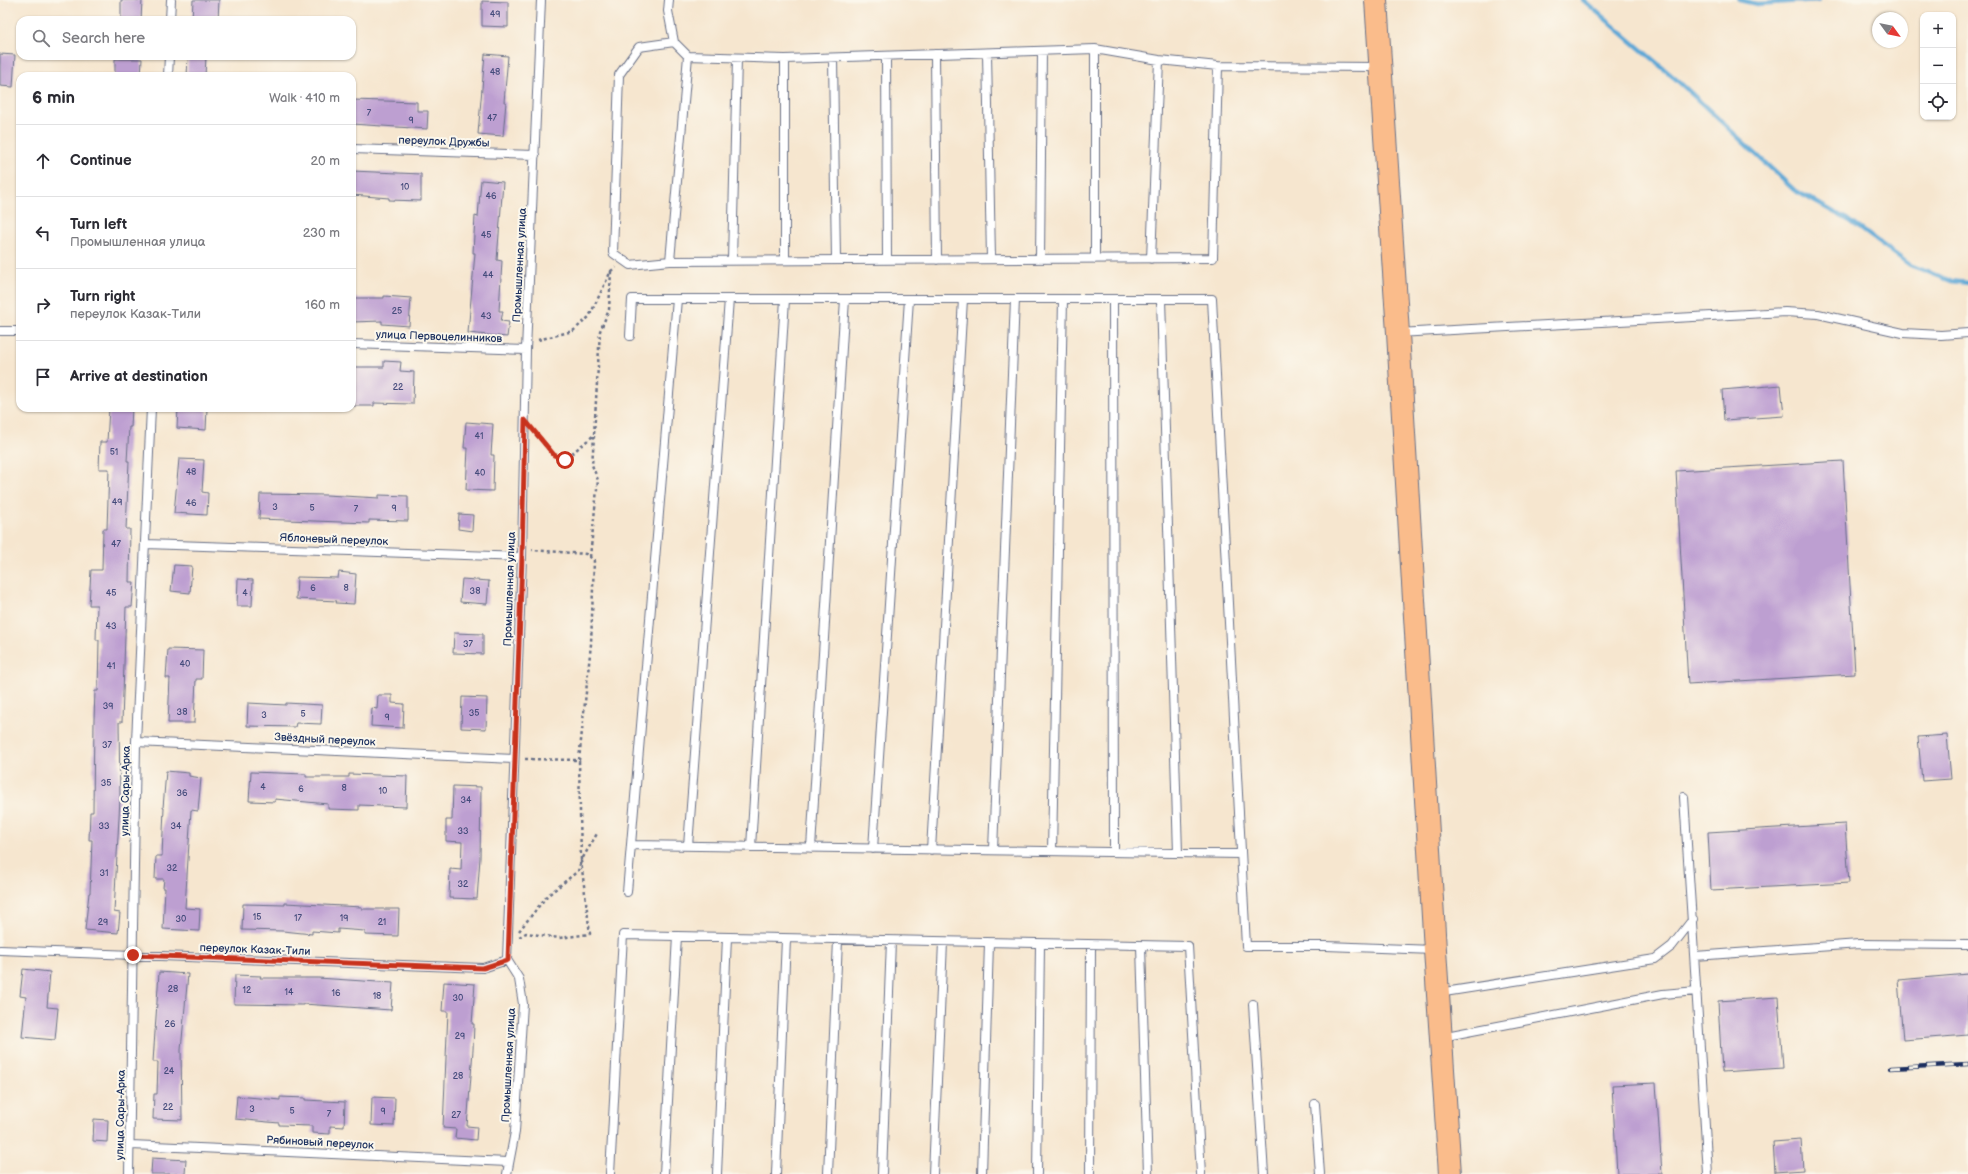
<!DOCTYPE html>
<html lang="en">
<head>
<meta charset="utf-8">
<style>
	:root { --surface:#fff; --page:#f7f7f7; --text:#2b2b33; --muted:#7c7c81; --line:#e1e1e2 }
	body { margin:0; font-family:"Balsamiq Sans",sans-serif; background:var(--page); color:var(--text) }
	.controls { position:absolute; right:12px; top:12px; display:grid; overflow:hidden; border-radius:8px; box-shadow:0 1px 3px #0004 }
	.controls button { width:36px; height:36px; display:grid; place-items:center; padding:0; border:0; border-bottom:1px solid var(--line); background:var(--surface); color:var(--text); font:20px sans-serif }
	.compass { position:absolute; left:1872px; top:12px; width:36px; height:36px; border-radius:50%; background:var(--surface); box-shadow:0 1px 3px #0004; rotate:123deg }
	.stop { position:absolute; width:12px; height:12px; margin:-9px; border:3px solid #c8321e; border-radius:50%; background:#fff }
	.stop.end { background:#c8321e; border-color:#fff; box-shadow:0 1px 4px #0008 }
	.list { margin:0; padding:0; list-style:none }
	h2 { display:flex; justify-content:space-between; align-items:center; height:52px; margin:0; padding:0 16px; font-size:17px }
	h2 small { font-size:13px; font-weight:400; color:var(--muted) }
	.list li { display:grid; grid-template-columns:26px 1fr auto; gap:12px; align-items:center; box-sizing:border-box; height:72px; padding:0 16px; border-top:1px solid var(--line) }
	.list b { display:block; font-size:15px; white-space:nowrap }
	.list p { margin:0; font-size:13px; white-space:nowrap; color:var(--muted) }
	.list em { font-size:13px; font-style:normal; color:var(--muted) }
	.icon { flex:none; width:22px; height:22px; fill:none; stroke:currentColor; stroke-width:2; stroke-linecap:round; stroke-linejoin:round }
	.map { position:relative; flex:none; width:1968px; height:1174px; overflow:hidden }
	.search { position:absolute; background:var(--surface); box-shadow:0 1px 3px #0004; left:16px; top:16px; width:340px; height:44px; display:flex; align-items:center; gap:10px; box-sizing:border-box; padding:0 14px; border-radius:12px; color:var(--muted); font-size:15px }
	.panel { position:absolute; background:var(--surface); box-shadow:0 1px 3px #0004; left:16px; top:72px; width:340px; height:340px; border-radius:12px }
	.map>svg:first-child { display:block }
</style>
</head>
<body>
<div class="map">
<svg width="1968" height="1174" viewBox="0 0 1968 1174">
	<rect width="100%" height="100%" fill="#fbf7ec"/>
	<filter id="ink" filterUnits="userSpaceOnUse"><feTurbulence type="fractalNoise" baseFrequency=".025" numOctaves="2"/><feDisplacementMap in="SourceGraphic" scale="8" xChannelSelector="R" yChannelSelector="G"/><feConvolveMatrix kernelMatrix="1 2 1 2 8 2 1 2 1" color-interpolation-filters="sRGB"/></filter>
	<filter id="wash" filterUnits="userSpaceOnUse"><feTurbulence type="fractalNoise" baseFrequency=".012" numOctaves="4" result="noise"/><feDisplacementMap in="SourceGraphic" scale="16" xChannelSelector="R" yChannelSelector="G"/><feGaussianBlur stdDeviation="0.9" result="paint"/><feColorMatrix in="noise" values="0 0 0 0 0 0 0 0 0 0 0 0 0 0 0 0 0 1.4 0 .05"/><feComposite in="paint" operator="in"/></filter>
	<g filter="url(#wash)">
		<rect width="100%" height="100%" fill="#f6e6cf"/>
		<g fill="none" stroke-linecap="round" stroke-linejoin="round">
			<path stroke="#5fa8d6" stroke-width="4.5" d="M 1583,0 L 1678,81 L 1794,190 L 1850,221 L 1910,265 L 1951,281 L 1968,283
				M 1739,0 L 1757,4 L 1819,0"/>
		</g>
		<g id="blocks">
			<path fill="#bd9fd1" d="M 121,0 L 142,0 L 141,20 L 121,20 Z
				M 193,0 L 219,0 L 218,20 L 192,20 Z
				M 482,1 L 508,2 L 508,27 L 482,26 Z
				M 0,54 L 15,55 L 13,87 L 0,86 Z
				M 485,54 L 508,56 L 504,102 L 506,102 L 503,136 L 478,134 Z
				M 188,56 L 206,56 L 205,76 L 187,76 Z
				M 115,59 L 142,59 L 141,76 L 115,76 Z
				M 352,100 L 417,102 L 417,111 L 428,111 L 427,129 L 352,124 Z
				M 352,171 L 421,174 L 421,201 L 389,200 L 389,198 L 352,195 Z
				M 481,180 L 503,182 L 497,260 L 502,261 L 499,311 L 503,311 L 501,321 L 509,322 L 507,337 L 468,333 L 475,253 L 473,253 L 475,216 L 478,217 Z
				M 384,296 L 411,298 L 409,326 L 382,324 L 382,321 L 352,322 L 352,298 L 384,298 Z
				M 384,361 L 401,362 L 400,371 L 414,372 L 413,404 L 374,403 L 374,406 L 352,406 L 352,367 L 384,367 Z
				M 1781,385 L 1784,416 L 1724,420 L 1722,390 Z
				M 109,408 L 132,408 L 131,427 L 129,427 L 127,461 L 129,461 L 126,529 L 130,529 L 129,582 L 134,582 L 132,607 L 126,607 L 122,722 L 119,722 L 120,798 L 114,912 L 120,913 L 118,933 L 85,930 L 89,893 L 90,893 L 92,840 L 89,840 L 90,812 L 93,812 L 94,720 L 95,691 L 98,691 L 99,640 L 96,640 L 97,605 L 89,605 L 91,570 L 102,570 L 103,529 L 107,529 L 109,469 L 99,469 L 100,442 L 107,442 Z
				M 178,408 L 207,408 L 206,430 L 177,428 Z
				M 466,422 L 493,424 L 491,455 L 494,455 L 493,491 L 466,490 L 468,448 L 464,448 Z
				M 179,459 L 204,460 L 202,492 L 208,493 L 207,515 L 174,513 Z
				M 1843,461 L 1855,674 L 1688,684 L 1676,471 Z
				M 260,494 L 326,495 L 379,498 L 379,495 L 408,496 L 408,521 L 369,520 L 369,523 L 259,519 Z
				M 459,514 L 473,515 L 472,531 L 458,529 Z
				M 174,565 L 192,566 L 190,593 L 171,591 Z
				M 339,572 L 356,574 L 354,604 L 336,603 L 337,601 L 296,599 L 297,577 L 338,578 Z
				M 238,579 L 253,580 L 252,606 L 237,606 Z
				M 462,579 L 489,581 L 487,604 L 460,602 Z
				M 454,633 L 483,634 L 483,654 L 453,653 Z
				M 168,649 L 203,650 L 202,679 L 196,679 L 194,723 L 168,723 L 170,678 L 166,678 Z
				M 378,695 L 392,695 L 392,703 L 404,704 L 403,728 L 371,726 L 372,708 L 377,709 Z
				M 462,697 L 487,698 L 486,729 L 461,728 Z
				M 248,703 L 286,705 L 286,703 L 322,705 L 321,724 L 296,723 L 295,727 L 247,726 Z
				M 1947,735 L 1951,779 L 1922,781 L 1918,737 Z
				M 166,771 L 189,773 L 189,776 L 201,778 L 198,811 L 191,810 L 185,908 L 200,909 L 199,931 L 163,929 L 165,888 L 163,888 L 164,879 L 155,879 L 156,856 L 162,856 L 164,808 L 163,808 Z
				M 251,772 L 306,774 L 306,777 L 349,777 L 349,774 L 407,776 L 406,807 L 359,805 L 359,810 L 328,809 L 328,804 L 275,799 L 275,802 L 249,801 Z
				M 453,786 L 481,787 L 480,858 L 477,899 L 449,898 L 450,869 L 461,870 L 462,842 L 446,841 L 446,820 L 452,820 Z
				M 1845,824 L 1849,883 L 1711,890 L 1708,832 Z
				M 285,903 L 362,907 L 362,909 L 399,909 L 398,936 L 365,935 L 365,931 L 338,929 L 338,933 L 312,931 L 312,934 L 283,931 L 242,930 L 243,904 L 285,905 Z
				M 23,969 L 50,972 L 47,1007 L 58,1008 L 55,1040 L 22,1037 L 26,997 L 20,996 Z
				M 159,972 L 188,974 L 181,1050 L 182,1120 L 153,1119 L 154,1094 L 157,1094 L 158,1062 L 153,1062 Z
				M 1968,974 L 1968,1035 L 1903,1040 L 1898,980 Z
				M 235,975 L 261,976 L 260,978 L 318,978 L 393,983 L 391,1010 L 303,1004 L 303,1005 L 234,1004 Z
				M 444,982 L 475,984 L 472,1024 L 474,1024 L 473,1050 L 467,1126 L 477,1127 L 476,1140 L 455,1138 L 456,1129 L 443,1128 L 448,1011 L 442,1011 Z
				M 1778,997 L 1783,1068 L 1722,1072 L 1718,1001 Z
				M 1656,1083 L 1662,1174 L 1617,1174 L 1612,1085 Z
				M 237,1096 L 280,1100 L 280,1097 L 305,1098 L 305,1100 L 345,1102 L 344,1127 L 330,1126 L 330,1134 L 312,1133 L 312,1126 L 279,1125 L 279,1123 L 235,1119 Z
				M 372,1097 L 395,1098 L 394,1126 L 371,1125 Z
				M 94,1119 L 108,1120 L 107,1142 L 93,1141 Z
				M 1801,1140 L 1803,1170 L 1775,1172 L 1773,1142 Z
				M 152,1158 L 186,1160 L 185,1174 L 151,1174 Z"/>
		</g>
	</g>
	<g filter="url(#ink)">
		<use href="#blocks" fill-opacity="0" stroke="#686f86" stroke-width="1"/>
		<g fill="none" stroke-linecap="round" stroke-linejoin="round">
			<g stroke="#686f86" stroke-width="10">
				<path id="service" d="M 669,0 L 668,11 L 674,42 L 688,56 L 785,59 L 1095,49 L 1159,60 L 1218,66 L 1379,67
					M 170,20 L 171,0
					M 674,42 L 639,47 L 619,75 L 613,253 L 630,265 L 670,261 L 1213,258 L 1218,66
					M 1095,49 L 1095,259
					M 987,53 L 991,259
					M 935,54 L 937,260
					M 886,56 L 887,260
					M 833,58 L 836,260
					M 785,59 L 785,260
					M 168,76 L 169,56
					M 352,149 L 535,155
					M 1040,259 L 1042,51
					M 1151,259 L 1159,60
					M 732,260 L 737,58
					M 670,261 L 688,56
					M 1113,299 L 1114,852
					M 1161,299 L 1178,853
					M 0,331 L 20,331
					M 1398,333 L 1785,312 L 1818,314 L 1903,333 L 1941,335 L 1968,333
					M 630,336 L 632,299 L 1212,299 L 1246,946 L 1326,946 L 1434,950
					M 352,344 L 526,350
					M 146,544 L 522,557
					M 136,742 L 514,759
					M 1684,797 L 1708,1174
					M 631,845 L 1240,854
					M 688,846 L 729,299
					M 751,847 L 785,299
					M 811,848 L 845,299
					M 873,849 L 909,299
					M 931,850 L 963,299
					M 993,850 L 1015,299
					M 1052,851 L 1063,299
					M 627,892 L 677,299
					M 1141,946 L 1148,1174
					M 0,950 L 483,968 L 507,960
					M 1695,956 L 1859,944 L 1968,945
					M 1438,993 L 1655,959 L 1672,946 L 1693,919
					M 1253,1004 L 1264,1174
					M 1441,1037 L 1663,994 L 1697,991
					M 1315,1104 L 1320,1174
					M 131,1145 L 508,1162
					M 129,1174 L 136,742 L 151,408
					M 507,1174 L 515,1132 L 523,1004 L 519,979 L 507,960 L 522,557 L 526,350 L 541,0
					M 610,1174 L 623,935 L 1188,946 L 1201,1174
					M 664,1174 L 677,936
					M 717,1174 L 727,937
					M 776,1174 L 786,939
					M 828,1174 L 838,940
					M 882,1174 L 891,941
					M 933,1174 L 943,942
					M 982,1174 L 989,943
					M 1037,1174 L 1040,944
					M 1090,1174 L 1091,945"/>
			</g>
			<g stroke="#686f86" stroke-width="24">
				<path id="trunk" d="M 1376,0 L 1398,333 L 1435,950 L 1450,1174"/>
			</g>
			<path stroke="#686f86" stroke-width="2.5" stroke-dasharray="3 3" stroke-linecap="butt" d="M 538,340 L 573,331 L 589,317 L 611,271 L 616,267
				M 536,434 L 554,455 L 565,459 L 594,435 L 600,331 L 609,310 L 611,271
				M 590,557 L 598,480 L 592,465 L 594,436
				M 525,759 L 579,760 L 591,644 L 594,560 L 586,554 L 532,550
				M 519,931 L 547,896 L 578,871 L 581,861 L 579,760
				M 519,937 L 526,933 L 559,938 L 590,934 L 581,861 L 598,832"/>
			<use href="#service" stroke="#fff" stroke-width="8"/>
			<use href="#trunk" stroke="#fabc8b" stroke-width="22"/>
			<g stroke="#1b2f5e" stroke-width="4.5">
				<path id="rail" d="M 1891,1068 L 1968,1064"/>
			</g>
			<use href="#rail" stroke="#fbf7ec" stroke-width="3" stroke-dasharray="9" stroke-linecap="butt"/>
		</g>
	</g>
	<g fill="none" stroke-linecap="round" stroke-linejoin="round" filter="url(#ink)">
		<path stroke="#c8321e" stroke-width="5" d="M 133,955 L 483,968 L 508,960 L 522,557 L 525,420 L 554,455 L 565,460"/>
	</g>
	<g text-anchor="middle" stroke-width="4" stroke-linejoin="round" paint-order="stroke">
		<g font-size="9" fill="#444b7b">
			<text x="495" y="17">49</text>
			<text x="495" y="75">48</text>
			<text x="369" y="116">7</text>
			<text x="492" y="121">47</text>
			<text x="411" y="123">9</text>
			<text x="405" y="190">10</text>
			<text x="491" y="199">46</text>
			<text x="486" y="238">45</text>
			<text x="488" y="278">44</text>
			<text x="397" y="314">25</text>
			<text x="486" y="319">43</text>
			<text x="398" y="390">22</text>
			<text x="479" y="439">41</text>
			<text x="114" y="455">51</text>
			<text x="191" y="475">48</text>
			<text x="480" y="476">40</text>
			<text x="117" y="505">49</text>
			<text x="191" y="506">46</text>
			<text x="275" y="510">3</text>
			<text x="312" y="511">5</text>
			<text x="394" y="511">9</text>
			<text x="356" y="512">7</text>
			<text x="116" y="547">47</text>
			<text x="313" y="591">6</text>
			<text x="346" y="591">8</text>
			<text x="475" y="594">38</text>
			<text x="111" y="596">45</text>
			<text x="245" y="596">4</text>
			<text x="111" y="629">43</text>
			<text x="468" y="647">37</text>
			<text x="185" y="667">40</text>
			<text x="111" y="669">41</text>
			<text x="108" y="709">39</text>
			<text x="182" y="715">38</text>
			<text x="474" y="716">35</text>
			<text x="303" y="717">5</text>
			<text x="264" y="718">3</text>
			<text x="387" y="720">9</text>
			<text x="107" y="748">37</text>
			<text x="106" y="786">35</text>
			<text x="263" y="790">4</text>
			<text x="344" y="791">8</text>
			<text x="301" y="792">6</text>
			<text x="383" y="794">10</text>
			<text x="182" y="796">36</text>
			<text x="466" y="803">34</text>
			<text x="104" y="829">33</text>
			<text x="176" y="829">34</text>
			<text x="463" y="834">33</text>
			<text x="172" y="871">32</text>
			<text x="104" y="876">31</text>
			<text x="463" y="887">32</text>
			<text x="257" y="920">15</text>
			<text x="298" y="921">17</text>
			<text x="344" y="921">19</text>
			<text x="181" y="922">30</text>
			<text x="103" y="925">29</text>
			<text x="382" y="925">21</text>
			<text x="173" y="992">28</text>
			<text x="247" y="993">12</text>
			<text x="289" y="995">14</text>
			<text x="336" y="996">16</text>
			<text x="377" y="999">18</text>
			<text x="458" y="1001">30</text>
			<text x="170" y="1027">26</text>
			<text x="460" y="1039">29</text>
			<text x="169" y="1074">24</text>
			<text x="458" y="1079">28</text>
			<text x="168" y="1110">22</text>
			<text x="252" y="1112">3</text>
			<text x="292" y="1114">5</text>
			<text x="383" y="1114">9</text>
			<text x="329" y="1117">7</text>
			<text x="456" y="1118">27</text>
		</g>
		<g font-size="11" fill="#1b2f5e" stroke="#fbf7ec">
			<text transform="translate(444 141) rotate(2)" y="4">переулок Дружбы</text>
			<text transform="translate(519 265) rotate(-87)" y="4">Промышленная улица</text>
			<text transform="translate(439 336) rotate(2)" y="4">улица Первоцелинников</text>
			<text transform="translate(334 539) rotate(2)" y="4">Яблоневый переулок</text>
			<text transform="translate(509 589) rotate(-88)" y="4">Промышленная улица</text>
			<text transform="translate(325 739) rotate(3)" y="4">Звёздный переулок</text>
			<text transform="translate(125 791) rotate(-89)" y="4">улица Сары-Арка</text>
			<text transform="translate(255 949) rotate(2)" y="4">переулок Казак-Тили</text>
			<text transform="translate(508 1065) rotate(-87)" y="4">Промышленная улица</text>
			<text transform="translate(120 1115) rotate(-89)" y="4">улица Сары-Арка</text>
			<text transform="translate(320 1142) rotate(3)" y="4">Рябиновый переулок</text>
		</g>
	</g>
</svg>
<div class="controls">
<button>+</button>
<button>−</button>
<button><svg class="icon" aria-label="locate" viewBox="0 0 24 24"><circle cx="12" cy="12" r="6"/><path d="M12 2v4M12 18v4M2 12h4M18 12h4"/></svg></button>
</div>
<svg class="compass" viewBox="-18 -18 36 36"><path d="M0-13l5 13h-10z" fill="#e53935"/><path d="M0 13l5-13h-10z" fill="#7c7c81"/></svg>
<div class="stop" style="left:565px;top:460px"></div>
<div class="stop end" style="left:133px;top:955px"></div>
<div class="search"><svg class="icon" aria-label="search" viewBox="0 0 24 24"><circle cx="10" cy="10" r="6"/><path d="M15 15l6 6"/></svg>Search here</div>
<section class="panel">
<h2>6 min<small>Walk · 410 m</small></h2>
<ul class="list">
<li><svg class="icon" aria-label="ahead" viewBox="0 0 24 24"><path d="M12 20V5M6 11l6-6 6 6"/></svg><div><b>Continue</b></div><em>20 m</em></li>
<li><svg class="icon" aria-label="left" viewBox="0 0 24 24"><path d="M17 20v-9H6M10 6l-5 5 5 5"/></svg><div><b>Turn left</b><p>Промышленная улица</p></div><em>230 m</em></li>
<li><svg class="icon" aria-label="right" viewBox="0 0 24 24"><path d="M7 20v-9h11M14 6l5 5-5 5"/></svg><div><b>Turn right</b><p>переулок Казак-Тили</p></div><em>160 m</em></li>
<li><svg class="icon" aria-label="arrive" viewBox="0 0 24 24"><path d="M6 21V4h12l-3 4 3 4H6"/></svg><div><b>Arrive at destination</b></div></li>
</ul>
</section>
</div>
</body>
</html>
